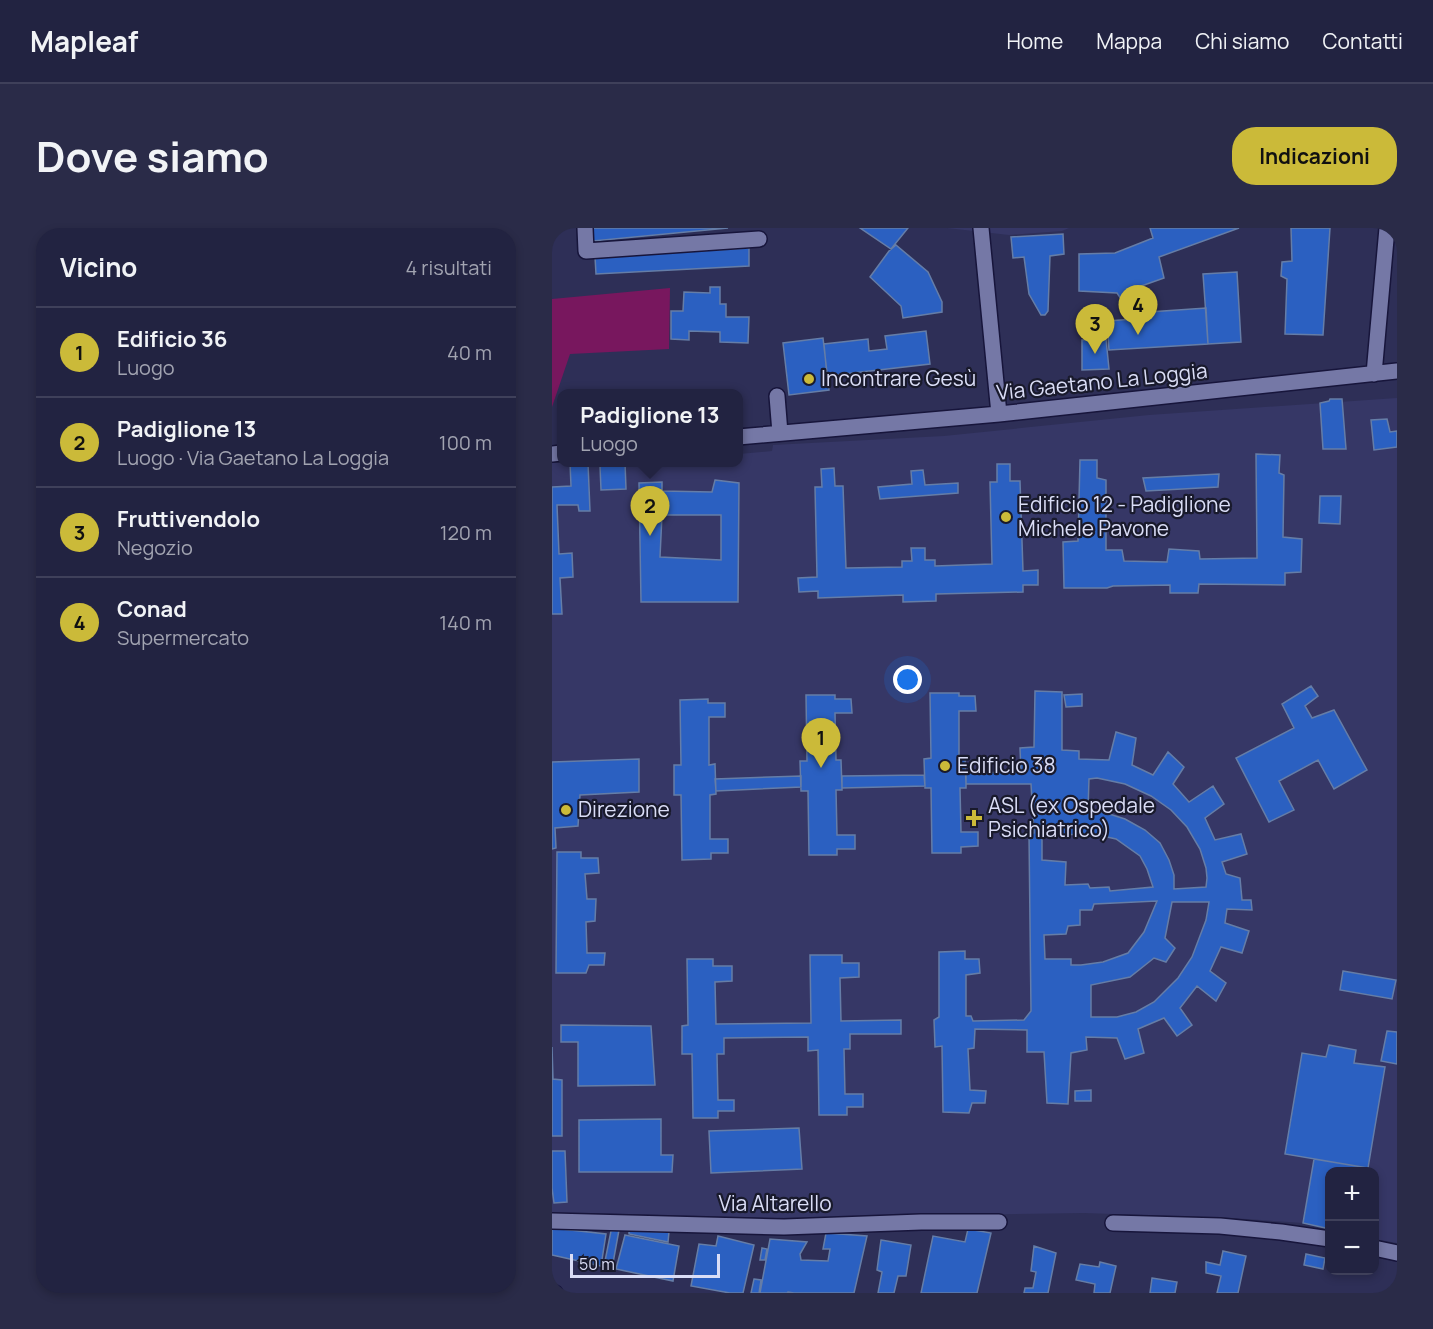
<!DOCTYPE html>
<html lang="it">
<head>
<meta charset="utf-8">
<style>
  body { margin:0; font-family:Manrope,sans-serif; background:#2a2b48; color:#f1f3f6 }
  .controls { position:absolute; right:18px; bottom:18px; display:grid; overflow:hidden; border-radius:12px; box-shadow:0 3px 9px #0003 }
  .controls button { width:54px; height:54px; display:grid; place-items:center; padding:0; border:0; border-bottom:2px solid #3f405a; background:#222341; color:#f1f3f6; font:30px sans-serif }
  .scale { position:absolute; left:18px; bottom:15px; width:150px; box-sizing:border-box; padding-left:6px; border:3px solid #daddf6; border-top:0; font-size:16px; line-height:21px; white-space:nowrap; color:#daddf6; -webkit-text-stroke:4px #191a2c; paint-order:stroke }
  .you { position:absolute; left:356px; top:452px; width:21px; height:21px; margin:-15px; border:4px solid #fff; border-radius:50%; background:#1a73e8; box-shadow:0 0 0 9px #1a73e833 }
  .badge { display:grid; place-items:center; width:39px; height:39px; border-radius:50%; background:#cbba39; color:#111; font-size:20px; font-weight:700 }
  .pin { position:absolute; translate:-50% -50px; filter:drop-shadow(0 2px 3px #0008) }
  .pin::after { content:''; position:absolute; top:32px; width:21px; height:18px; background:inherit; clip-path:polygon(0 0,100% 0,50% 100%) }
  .popup { position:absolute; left:5px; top:161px; width:186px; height:78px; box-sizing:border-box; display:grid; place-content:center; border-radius:12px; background:#222341; filter:drop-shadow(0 2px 4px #0005); font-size:20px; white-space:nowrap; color:#a2a4b1 }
  .popup b { font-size:22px; color:#f1f3f6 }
  .popup::after { content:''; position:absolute; left:50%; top:100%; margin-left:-12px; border:12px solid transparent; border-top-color:#222341 }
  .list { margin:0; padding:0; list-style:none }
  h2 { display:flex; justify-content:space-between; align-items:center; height:78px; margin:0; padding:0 24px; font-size:26px }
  h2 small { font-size:20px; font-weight:400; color:#a2a4b1 }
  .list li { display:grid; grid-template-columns:39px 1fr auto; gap:18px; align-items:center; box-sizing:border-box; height:90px; padding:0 24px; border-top:2px solid #3f405a }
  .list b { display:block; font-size:22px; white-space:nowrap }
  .list p { margin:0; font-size:20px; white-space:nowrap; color:#a2a4b1 }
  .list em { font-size:20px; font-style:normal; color:#a2a4b1 }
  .map { position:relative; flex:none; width:845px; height:1065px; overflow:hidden; border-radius:24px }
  header { display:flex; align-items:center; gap:36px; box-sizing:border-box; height:84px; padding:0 30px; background:#222341; border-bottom:2px solid #3f405a }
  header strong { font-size:28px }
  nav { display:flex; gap:33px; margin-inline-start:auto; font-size:21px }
  .intro { display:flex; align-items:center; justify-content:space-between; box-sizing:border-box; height:144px; padding:0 36px }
  h1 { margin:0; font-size:42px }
  .button { padding:15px 27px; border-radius:24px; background:#cbba39; color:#111; font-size:21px; font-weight:700 }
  main { display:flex; gap:36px; padding:0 36px }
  aside { flex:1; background:#222341; border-radius:24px; box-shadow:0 3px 9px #0003 }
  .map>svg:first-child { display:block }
  .built { fill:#363766 }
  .green { fill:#78175e }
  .building { fill:#2b60c1; stroke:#657da7; stroke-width:1.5; fill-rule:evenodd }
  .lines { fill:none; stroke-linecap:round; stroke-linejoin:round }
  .minor-casing { stroke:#17153b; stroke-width:18 }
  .minor { stroke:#7578a6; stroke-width:15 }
  .poi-dot { fill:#cbba39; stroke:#191a2c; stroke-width:2 }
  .labels { text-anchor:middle; stroke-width:4.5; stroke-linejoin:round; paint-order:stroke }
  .poi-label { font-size:21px; fill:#daddf6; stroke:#191a2c; text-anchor:start }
  .street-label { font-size:21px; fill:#daddf6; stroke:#191a2c }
</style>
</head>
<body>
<header>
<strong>Mapleaf</strong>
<nav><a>Home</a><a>Mappa</a><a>Chi siamo</a><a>Contatti</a></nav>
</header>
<div class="intro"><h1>Dove siamo</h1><a class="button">Indicazioni</a></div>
<main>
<aside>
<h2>Vicino<small>4 risultati</small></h2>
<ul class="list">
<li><span class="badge">1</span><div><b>Edificio 36</b><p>Luogo</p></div><em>40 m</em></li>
<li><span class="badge">2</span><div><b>Padiglione 13</b><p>Luogo · Via Gaetano La Loggia</p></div><em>100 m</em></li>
<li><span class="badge">3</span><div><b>Fruttivendolo</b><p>Negozio</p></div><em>120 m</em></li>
<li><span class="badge">4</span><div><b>Conad</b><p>Supermercato</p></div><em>140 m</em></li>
</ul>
</aside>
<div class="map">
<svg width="845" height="1065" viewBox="0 0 845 1065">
  <rect width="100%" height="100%" fill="#2e2f57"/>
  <path class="built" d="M395 0H517L510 3 457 7Z
    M845 170V1015L823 1011 822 944H778L777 1001 751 995 680 990 532 985 224 990 33 985 0 987V235L85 234 86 237 112 234H186L187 226 220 223 221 217 392 208 597 187Z"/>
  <path class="green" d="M118 60 117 121 18 126 0 179V71Z"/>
  <path class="building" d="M39 0H176L41 13Z
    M308 0H356L339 21Z
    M598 0H687L607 29 612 50 578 62 580 68 569 71 565 65 527 63V26L563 25 601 10Z
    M739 0H778L771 107 733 106 735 51 729 48 730 34 740 33Z
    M511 6 512 26 498 28 496 83 493 87H489L477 66 472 29 461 30 459 9Z
    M344 17 376 44 390 74V84L351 90 349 78 318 49 337 23Z
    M197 20V38L44 46 43 29Z
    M685 44 689 114 656 116 651 46Z
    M158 59H168V76H174V89H197L196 115 168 114V104L137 103V112L119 111V83H131L132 64 158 65Z
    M654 80 656 116 557 122 555 93 597 90V84Z
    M374 103 378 136 275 148 272 116 316 111 317 123 335 121 333 108Z
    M271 110 277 162 237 167 231 115Z
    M554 111 557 141 530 142V112Z
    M778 171H790L794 221H771L768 175 777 173Z
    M835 191 838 204 845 203V219L822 222 819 192Z
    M704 226 728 227 727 245 732 247 731 309 750 311 749 344 733 345V357L647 356 646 365H618V357L561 358 555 360H512L511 314 526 313 528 232H545V250L554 252V322H570L572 333 615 334 617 321 647 323 648 331 705 330Z
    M60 234H73L74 261 49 262 48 238 60 237Z
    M18 235H36L38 283H27L26 277H5L7 326 20 325 21 349 8 350 10 386H0V259L19 258Z
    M445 236H458V253H468L471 343 486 342V357H471V364L384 366V373L351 374V367L266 370V363L247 364 246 350 265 349 263 259H270L269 241 282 240 283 258H291L294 340 350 339V333H360L359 320H373V332H383V338L440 336 438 254H445Z
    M371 242 373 257 406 255V265L328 271 326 259 360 256 359 243Z
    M667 246 666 259 594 263 591 250Z
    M163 252 187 255 186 374H89L87 255 110 254V263L160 264ZM110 287H169V332L108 329Z
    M768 268H789L788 296 767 295Z
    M759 458 766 468 753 478 760 490 782 482 815 542 782 561 766 532 727 553 742 582 717 594 684 530 742 500 730 476Z
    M483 463 510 464V522L527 523V531L557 532 564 504 584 510 580 537 601 547 616 524 632 539 621 556 637 574 661 558 672 576 653 590 663 612 689 606 695 626 670 634 674 646 688 650 690 672H699L700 682 675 681 673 695 697 703 690 725 669 719 658 743 674 755 664 773 645 758 628 780 640 797 625 808 612 790 586 801 592 825 573 831 565 810 534 809 535 822 519 825 516 876 495 875 492 824H475V802L423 801 422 820 416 821 418 862 434 863 433 875H420L417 885 391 884 390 818 383 819 382 792 387 789V724L413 723V731H427L428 745 414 747V788H419L421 793 472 792 479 783 477 606 482 605 479 556H414V545L469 544 468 520 482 519ZM545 550 573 556 599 568 619 582 635 599 648 621 654 640 655 650 654 659 622 661V647L617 632 608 615 593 602 573 591 551 584 536 583 537 551ZM490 606 546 607 564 611 588 628 595 641 601 659 558 663 557 659 538 660 536 656 513 657 514 634 490 632ZM605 673 592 704 576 725 551 734 529 737H519V731H493L492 707 514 706 516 698 528 697V682H540L542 676ZM620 674H657L654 692 640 729 626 750 602 774 584 784 565 789H539V757L578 749 602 730 614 734 623 720 613 710Z
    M378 465H407V468H423L424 483H407V530H413L414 556V560H408L409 604H426V618L409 619V625H380L379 560H373L372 531 379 530Z
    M530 466V478L514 479 512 467Z
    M254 467H283V471H299L300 485H283L284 532H289L290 560V562H284L285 607H303V621H285V627H257L256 563H249L248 533H255Z
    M156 471V475H173V489H157V537L163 536 164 566 158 567V611H176V625H159V631L130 632 129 567H122V537H129L128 472Z
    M87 531V564L28 567 26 598 3 600 4 620 0 621V534Z
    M372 547 373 558 290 560V548Z
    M249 548V559L164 563 163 551Z
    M5 624H29V630H46L47 645 33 646 35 671H44L43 693 34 694 35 725H53L52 737H37L34 745H4Z
    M258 727H290V735H307V749L288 750 289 793 349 792V806H298V821H292L293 866H311V879H295V887H267L266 822 256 823V809L172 810V826H165L166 872H182V883H166V890H141L140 826H130V798L136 797 135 731H161V738H180V753L163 754 164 796 259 795Z
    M791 743 844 752 840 771 788 762Z
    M9 797 99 798 103 857 26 858V814H9Z
    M835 803 845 804V836L829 833Z
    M777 817 804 822 802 835 833 839 816 940 733 926 750 825 774 829Z
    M0 819 1 851 10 852V908H0Z
    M539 862V873H523V863Z
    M109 891V927H121L120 944H27V892Z
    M247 900 250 941 159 945 157 903Z
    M0 923H13L15 974 2 975 0 960Z
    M762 931 816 940 815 944H778V1001L751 995Z
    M0 1000 54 1006 49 1038 0 1027Z
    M416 1001 439 1005 425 1065H369L381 1008 413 1014Z
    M67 1002 61 1035 53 1033 59 1003Z
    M77 1003 117 1004 116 1014 77 1006Z
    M274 1005 315 1008 302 1065H242L236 1064 235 1065H208L218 1011 255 1014 248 1026 249 1032 276 1033 278 1021H271Z
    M73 1007 127 1018 121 1053 64 1041Z
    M166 1008 202 1017 191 1065H178L139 1058 147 1016 164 1018Z
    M329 1012 359 1017 354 1048H346L342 1065H326L330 1044 325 1042Z
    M482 1018 504 1025 496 1065H472L473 1060H481L484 1044 479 1043Z
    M210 1020 215 1021 213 1032H208Z
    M671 1023 694 1028 686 1065H665L669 1048 654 1045V1034L668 1037Z
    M754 1026 773 1030 771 1041 752 1037Z
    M548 1034 564 1038 558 1065H542L543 1056 524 1052 528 1036 547 1039Z
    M600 1050 625 1054 623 1065H598Z
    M202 1051 209 1052 207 1065H199Z"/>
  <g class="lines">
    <g class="minor-casing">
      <path id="minor" d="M33 0 34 23 207 11
        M429 0 447 186
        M822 146 835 0
        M225 168 228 205
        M186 209 447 186 845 143
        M0 226 9 225
        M0 993 232 999 369 994H447
        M561 995 668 998 729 1004 778 1011
        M822 1020 845 1025
        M0 1064 3 1065"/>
    </g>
    <use href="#minor" class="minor"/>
  </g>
  <g class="poi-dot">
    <circle cx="257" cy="151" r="6"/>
    <circle cx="454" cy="289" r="6"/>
    <circle cx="393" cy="538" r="6"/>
    <circle cx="14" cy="582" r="6"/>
    <path d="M419 581h6v6h6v6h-6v6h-6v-6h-6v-6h6z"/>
  </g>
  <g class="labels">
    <g class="poi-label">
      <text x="269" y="158">Incontrare Gesù</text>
      <text x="466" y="284">Edificio 12 - Padiglione<tspan x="466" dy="24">Michele Pavone</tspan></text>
      <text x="405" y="545">Edificio 38</text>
      <text x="436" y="585">ASL (ex Ospedale<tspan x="436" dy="24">Psichiatrico)</tspan></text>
      <text x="26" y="589">Direzione</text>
    </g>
    <g class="street-label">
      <text transform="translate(550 154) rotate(-6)" y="7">Via Gaetano La Loggia</text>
      <text x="223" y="983">Via Altarello</text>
    </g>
  </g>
</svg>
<div class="controls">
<button>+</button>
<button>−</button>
</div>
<div class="scale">50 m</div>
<div class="you"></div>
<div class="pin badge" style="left:269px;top:540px">1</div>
<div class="pin badge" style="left:98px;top:308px">2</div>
<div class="popup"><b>Padiglione 13</b>Luogo</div>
<div class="pin badge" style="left:543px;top:126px">3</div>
<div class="pin badge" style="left:586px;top:107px">4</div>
</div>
</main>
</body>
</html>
